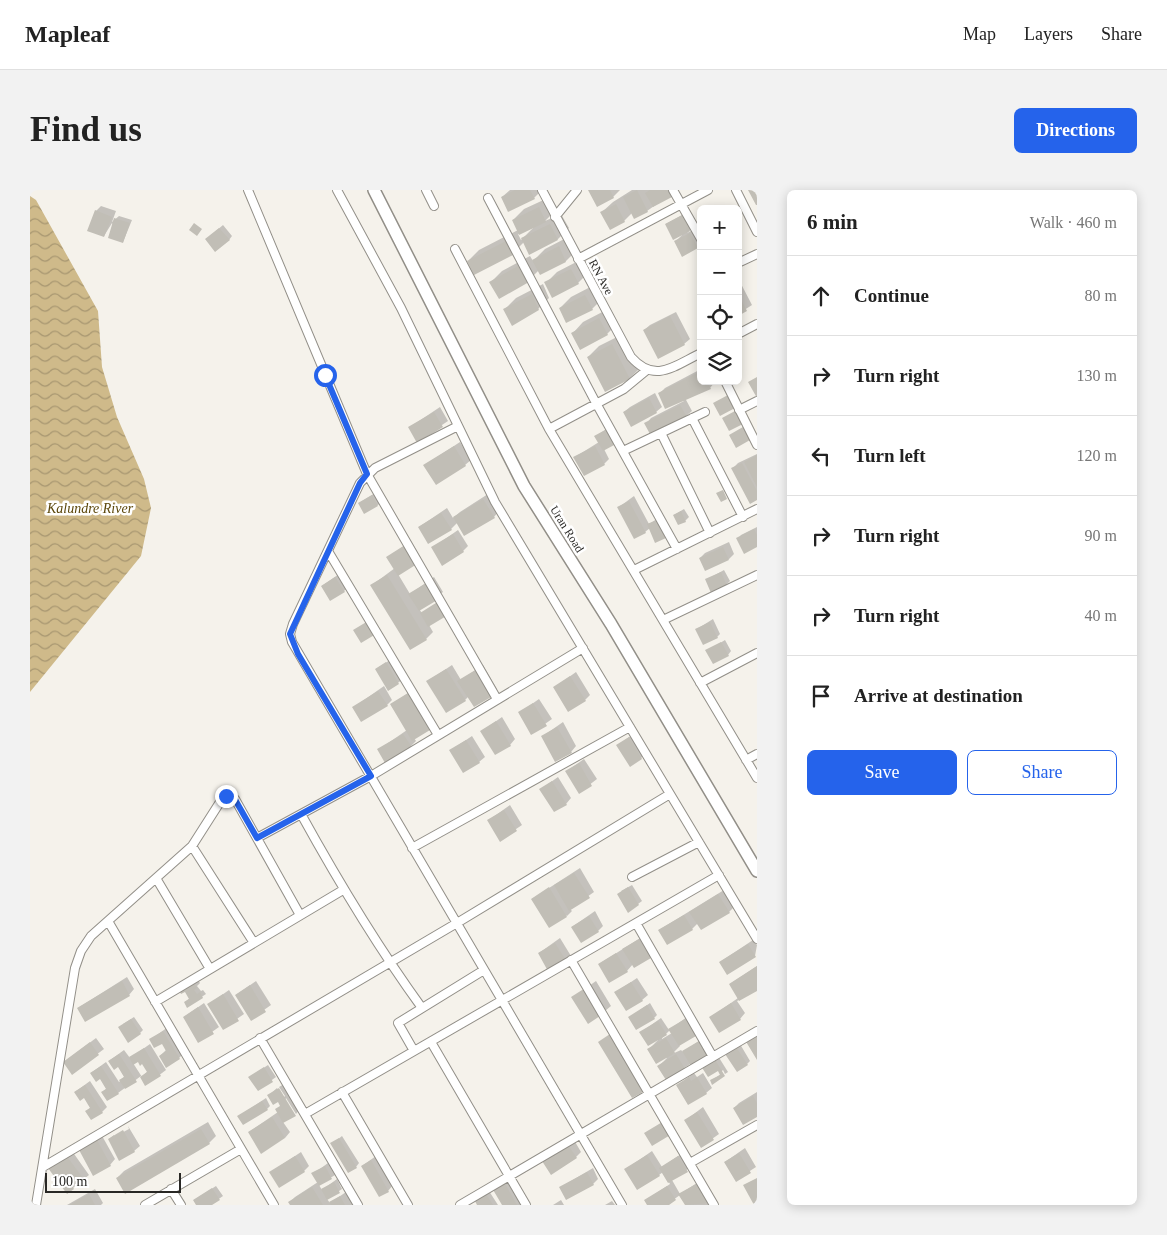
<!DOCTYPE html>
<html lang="en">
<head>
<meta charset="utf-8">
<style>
  body { margin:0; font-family:"Times New Roman",serif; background:#f2f2f2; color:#222 }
  .controls { position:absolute; right:15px; top:15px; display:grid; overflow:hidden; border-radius:8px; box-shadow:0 2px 12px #0003 }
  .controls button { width:45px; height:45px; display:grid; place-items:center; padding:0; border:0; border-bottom:1px solid #e0e0e0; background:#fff; color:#222; font:25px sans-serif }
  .scale { position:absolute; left:15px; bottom:12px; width:136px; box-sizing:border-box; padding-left:5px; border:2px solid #292825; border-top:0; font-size:14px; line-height:18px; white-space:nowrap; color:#292825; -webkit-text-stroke:4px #fff; paint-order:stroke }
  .stop { position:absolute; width:15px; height:15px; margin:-11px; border:4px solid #2563eb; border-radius:50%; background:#fff }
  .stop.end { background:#2563eb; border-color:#fff; box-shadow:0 1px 5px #0008 }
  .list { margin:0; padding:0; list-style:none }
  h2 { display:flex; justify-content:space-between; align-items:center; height:65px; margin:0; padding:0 20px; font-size:21px }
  h2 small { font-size:16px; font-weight:400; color:#767676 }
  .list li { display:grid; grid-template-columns:32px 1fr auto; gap:15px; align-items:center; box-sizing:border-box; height:80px; padding:0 20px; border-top:1px solid #e0e0e0 }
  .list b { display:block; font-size:19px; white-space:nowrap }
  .list em { font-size:16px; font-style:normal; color:#767676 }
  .actions { display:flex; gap:10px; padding:15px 20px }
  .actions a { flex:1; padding:11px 0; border:1px solid #2563eb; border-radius:8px; text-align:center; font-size:18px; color:#2563eb }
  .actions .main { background:#2563eb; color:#fff }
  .icon { flex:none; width:28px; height:28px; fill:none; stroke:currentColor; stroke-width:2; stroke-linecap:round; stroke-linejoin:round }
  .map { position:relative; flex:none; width:727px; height:1015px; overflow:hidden; border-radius:8px }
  header { display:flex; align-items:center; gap:30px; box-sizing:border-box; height:70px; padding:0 25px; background:#fff; border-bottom:1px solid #e0e0e0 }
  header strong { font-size:24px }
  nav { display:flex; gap:28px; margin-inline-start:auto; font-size:18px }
  .intro { display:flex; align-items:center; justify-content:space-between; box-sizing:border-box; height:120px; padding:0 30px }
  h1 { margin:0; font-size:35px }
  .button { padding:12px 22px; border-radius:8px; background:#2563eb; color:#fff; font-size:18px; font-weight:700 }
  main { display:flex; gap:30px; padding:0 30px }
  aside { flex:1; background:#fff; border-radius:8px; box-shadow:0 2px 12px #0003 }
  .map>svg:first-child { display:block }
  .water { fill:url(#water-waves) }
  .shadow { fill:#0003; fill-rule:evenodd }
  .building { fill:#c1beb6 }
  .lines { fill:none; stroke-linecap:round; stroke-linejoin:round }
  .minor-casing { stroke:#928f88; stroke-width:10 }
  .primary-casing { stroke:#928f88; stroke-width:14 }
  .minor { stroke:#fff; stroke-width:8 }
  .primary { stroke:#fff; stroke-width:11 }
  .route { stroke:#2563eb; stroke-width:6 }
  .labels { text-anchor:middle; stroke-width:5; stroke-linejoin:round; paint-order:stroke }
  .street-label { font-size:12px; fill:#292825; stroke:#fff }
  .water-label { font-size:14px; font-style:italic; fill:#5b4609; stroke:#fff }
</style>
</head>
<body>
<header>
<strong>Mapleaf</strong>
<nav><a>Map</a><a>Layers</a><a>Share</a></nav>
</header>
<div class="intro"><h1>Find us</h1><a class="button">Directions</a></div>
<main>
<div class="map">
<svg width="727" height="1015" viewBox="0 0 727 1015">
  <defs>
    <pattern id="water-waves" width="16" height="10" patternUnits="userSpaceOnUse" patternTransform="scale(1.25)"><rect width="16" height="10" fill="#cfba8a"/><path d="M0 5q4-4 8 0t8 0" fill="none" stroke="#a89771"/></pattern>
  </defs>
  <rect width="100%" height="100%" fill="#f5f2eb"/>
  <path class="water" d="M0 6 6 10 68 121 72 177 87 227 114 289 121 318 111 366 0 502Z"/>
  <path class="shadow" d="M480 0H512L504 8 472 7Z
    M559 0H590L583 7Z
    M602 0H647L617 21 602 23 594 31 572 22 583 12Z
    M520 7 526 20 515 31 531 24 539 38 528 49 500 63 494 52 482 64 438 71 449 60 488 40 483 30 494 19ZM504 37 491 50 488 44Z
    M71 16 86 21 82 32 89 26 102 30 93 52 82 33 74 46 66 21Z
    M656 23 663 37 657 43 663 40 670 54 667 57 645 52 652 45 636 34Z
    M193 35 202 46 199 50 180 46Z
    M540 46 547 60 536 71 510 83 509 80 498 91 461 92 472 81 500 66 503 71 515 59Z
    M552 69 559 82 548 93H516L527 82Z
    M708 88 722 115 708 124Z
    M513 94 519 108 508 119H475L486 108Z
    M566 94 573 108 562 119 530 118 541 107Z
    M580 118 588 133 577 144 543 143 553 132Z
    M646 122 660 149 654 154 614 140 620 135Z
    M593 144 611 177 600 188 575 200 558 167 569 156Z
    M671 179V191L685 192 680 198 655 208 662 221 656 226 616 234 621 228 654 211 630 203 635 198Z
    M625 203 632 217 626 222H594L600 217Z
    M410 217 418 231 388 251 380 237Z
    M581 236 574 259 579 269 574 274 545 267 569 252 566 246Z
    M430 252 441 270 435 275H395Z
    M727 264V309L702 279 708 273Z
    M345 303 351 312 348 315 329 313Z
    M458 304 469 321 464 327 428 332 421 339 389 337 417 318 423 328 430 322Z
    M604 306 619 334 630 327 638 343 635 347 620 338 615 342 589 317Z
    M654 319 659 327 655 331 644 325Z
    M727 337V356L708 349 711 345Z
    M428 340 438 356 433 361 402 358Z
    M381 351 391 368 368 384 380 404 404 387 413 402 389 419 392 423 413 409 420 421 399 435 403 442 396 449 342 395 365 378 358 367Z
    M699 352 704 364 699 369 670 368 675 363Z
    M694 380 700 391 696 395 676 390Z
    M309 384 317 398 314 401 292 396Z
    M683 429 690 444 687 447 667 439Z
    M695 450 701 461 698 465 677 461Z
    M360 470 372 490 359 499 346 479Z
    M422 475 431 490 453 475 467 499 462 505 438 507 435 510 398 491Z
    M546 482 560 505 555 510 525 497Z
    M354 496 362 510 357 515 324 517Z
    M384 499 404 533 384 548 386 551 381 556 348 560 377 540 361 515Z
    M509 509 522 529 502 543 489 523Z
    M472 527 485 549 480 555 452 541Z
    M533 532 546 556 541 562 513 546Z
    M602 545 614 565 611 568 588 555Z
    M442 546 455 567 449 572 421 560Z
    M554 569 567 589 550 602 537 581Z
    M528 587 541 608 536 614 511 599Z
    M480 615 492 635 470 650 459 630Z
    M550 678 564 702 540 719 542 721 537 726 502 709Z
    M602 695 612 711 608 714 591 701Z
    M694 700 704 717 699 722 668 733 662 739 629 740Z
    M565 721 573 736 568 741 542 737Z
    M615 745 625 762 620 767 603 774 597 781 569 774Z
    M530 748 541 766 520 781 509 763Z
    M723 750 727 755 725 766 690 772Z
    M727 776V800L707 811 715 823 710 829 681 827 708 808 700 794Z
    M97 787 104 799 99 805 48 818Z
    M607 788 618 805 612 810 586 802Z
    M168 790 170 793 167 796 171 801 173 800 176 804 158 816 155 812 160 808 155 800 151 802Z
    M226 791 241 815 221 829 206 805Z
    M566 791 581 816 575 821 543 807Z
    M199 800 214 824 194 838 179 814Z
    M174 813 189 837 169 851 154 827Z
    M620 813 627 825 624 828 600 827Z
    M661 824 670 840 649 855 650 856 642 864 651 860 653 862 672 849 680 861 654 878 629 876 637 868 619 859 628 850 611 842 631 828 639 840ZM640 840 642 843 632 849V848Z
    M104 827 113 840 110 843 93 834Z
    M138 837 154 863 149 868 130 866 137 859 133 852 120 850Z
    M586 840 618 896 612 901 570 852Z
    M66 848 74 859 42 883 34 872Z
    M120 854 136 880 116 895 111 886 88 903 73 902 77 898 71 887 61 883 76 872 89 892 95 886 89 876 79 871 94 860 100 868ZM108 870 113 872 118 881 112 887 103 873Z
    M710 854 720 871 717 874 700 861Z
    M688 866 698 882 695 884 693 880 691 882 694 886 681 891 691 884 688 880 673 876Z
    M238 875 246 887 228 900 220 887Z
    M664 883 667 887 673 883 682 898 676 903 648 895Z
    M60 891 77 917 72 922 57 921 61 917 55 907 45 902Z
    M254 894 270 919 266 924 256 908 255 910 253 932 260 942 255 948 219 942 248 922 251 915 248 910 239 905 247 898 253 908 255 906 249 897Z
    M727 902V925L704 918 709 913Z
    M236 908 240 916 237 919 209 926Z
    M673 917 689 944 672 956 656 930Z
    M178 932 186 946 179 953 87 988 94 981Z
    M98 936 110 956 104 961 79 949 84 945V947L99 939Z
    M71 944 85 969 80 975 49 959Z
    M312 946 329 973 326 977 302 954Z
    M544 950 551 962 546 967 514 971Z
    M715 958 726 977 706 990 695 972Z
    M42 961 59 985 43 998 20 978Z
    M622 961 632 977 654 962 662 976 642 990 650 1004 673 989 684 1007 679 1012 681 1015H656L650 1005 636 1015H619L616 1010 640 994 633 982 629 985 596 979Z
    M271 962 279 976 274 981 241 982Z
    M346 966 363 995 358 1001 332 976Z
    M298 973 305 985 289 995 292 1000 307 989 312 999 297 1009 300 1013 316 1002 323 1015H261L260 1012 265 1007 288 992 283 984Z
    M563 978 568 989 563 994 531 997Z
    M481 986 498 1015H473L464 999Z
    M186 996 193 1006 180 1015H167L164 1010Z
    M65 999 73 1013 71 1015H37Z
    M459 1001 468 1015H449L446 1011Z
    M531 1010 534 1015H523Z
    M582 1011 585 1015H575Z"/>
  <path class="building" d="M485 0H500L505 9 478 22 471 7Z
    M558 0H580L584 8 567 17Z
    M607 0 618 22 604 29 593 7Z
    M620 0H638L642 7 623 17 615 3Z
    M718 0H727V15H726Z
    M586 14 595 32 580 40 570 22Z
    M509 17 516 32 489 45 482 30Z
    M65 20 82 27 74 47 57 41Z
    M652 25 660 41 643 50 635 34Z
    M84 28 100 33 93 53 78 48Z
    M164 33 172 39 167 46 159 40Z
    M520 34 528 50 499 65 491 48Z
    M189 38 200 50 185 62 175 49Z
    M660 43 668 58 652 67 644 51Z
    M476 51 483 65 444 85 437 71Z
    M529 56 536 72 510 85 502 70Z
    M488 76 499 92 469 109 459 92Z
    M541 79 549 94 522 108 514 92Z
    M708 103 717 121 708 126Z
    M502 104 509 120 482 136 473 119Z
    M555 105 563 120 536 133 529 118Z
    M640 126 655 155 628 169 613 140Z
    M569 128 578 145 550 160 541 143Z
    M582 154 600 189 575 202 557 167Z
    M671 181V191H677L681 199 635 219 628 203Z
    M727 187V208L718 192Z
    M698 205 705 218 690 226 683 213Z
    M619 208 627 223 601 237 593 222Z
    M650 215 657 227 620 244 614 233Z
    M705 221 713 234 699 241 692 228Z
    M404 222 413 237 387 253 378 237Z
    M713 237 720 250 706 258 699 245Z
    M577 239 586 254 573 261 564 246Z
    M424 256 436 276 406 295 393 275Z
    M565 256 575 275 554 286 543 267Z
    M727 265V297L714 272Z
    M712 273 727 301V310L720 314 701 278Z
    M693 300 697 309 691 312 686 303Z
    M342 305 348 316 334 324 328 313Z
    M453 309 465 328 434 346 423 327Z
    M599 311 616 343 604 349 587 317Z
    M651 321 656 332 648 335 643 325Z
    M411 323 422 340 398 354 388 337Z
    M627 330 636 348 625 353 617 334Z
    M724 339 727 345V357L714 364 706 348Z
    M423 344 434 362 412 376 401 357Z
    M375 355 387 374 368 386 356 367Z
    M693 357 699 370 675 381 669 368Z
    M691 382 697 396 681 403 675 389Z
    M357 385 397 450 380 460 340 395Z
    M305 387 315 402 300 411 291 396Z
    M398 392 409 409 389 421 378 404Z
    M409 411 418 425 398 437 390 423Z
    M338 431 346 444 331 453 323 440Z
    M680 432 688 448 673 455 665 439Z
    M691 452 699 466 683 474 675 460Z
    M356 472 369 494 358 501 345 479Z
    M416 479 436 511 416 523 396 491Z
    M447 479 463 506 444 517 427 491Z
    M540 486 556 511 538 522 523 497Z
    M348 501 358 516 331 532 322 517Z
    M378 503 400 540 382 551 360 514Z
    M503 513 517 536 501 545 488 522Z
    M466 531 481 556 465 565 450 541Z
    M527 537 542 563 525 572 511 546Z
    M373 544 382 557 355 573 347 559Z
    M599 547 612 569 600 577 586 555Z
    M436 550 450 573 433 583 419 560Z
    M549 573 562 596 549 604 535 581Z
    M522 591 537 615 524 622 509 599Z
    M474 620 487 641 470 652 457 630Z
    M544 683 560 708 539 721 524 695Z
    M519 697 537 727 519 738 501 709Z
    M598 697 609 715 598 723 587 704Z
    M688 704 700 723 671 740 659 722Z
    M654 725 663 740 637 755 628 740Z
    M559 726 569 742 551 753 541 737Z
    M609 749 621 768 604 778 592 759Z
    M525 753 537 772 519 783 508 763Z
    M718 754 726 767 697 785 689 772Z
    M586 763 598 782 579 793 568 774Z
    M727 776V801L709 811 699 794Z
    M92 791 100 806 55 832 47 818Z
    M601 792 613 811 596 821 584 802Z
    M164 793 167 798 164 800 167 804 170 802 173 808 157 818 154 812 159 809 155 802 151 804 150 802Z
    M220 795 236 822 221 831 205 805Z
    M560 795 576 822 558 834 541 807Z
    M193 804 209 831 193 840 177 814Z
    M701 813 711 830 689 843 679 827Z
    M617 815 625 829 606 840 598 827Z
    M168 817 184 844 168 853 153 827Z
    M101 829 111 844 98 853 88 837Z
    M655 829 666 846 649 856 638 839Z
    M628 831 637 845 618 856 609 842Z
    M133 841 150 869 136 878 129 866 136 861 132 854 124 858 119 849Z
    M727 843V870L715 850Z
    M580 844 613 902 602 908 568 852Z
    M636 848 645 863 626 874 617 859Z
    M669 851 678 866 661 876 652 861Z
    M60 852 69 865 42 885 33 872Z
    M706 857 718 875 707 882 695 864Z
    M114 858 131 886 115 896 110 887 117 882 112 874 110 876 108 872 103 875 99 867Z
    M89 864 107 892 95 899 89 890 94 887 88 877 84 880 78 871Z
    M646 864 655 879 636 890 627 876Z
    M684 868 695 886 682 895 680 890 690 885 688 881 678 887 671 876Z
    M71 876 89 904 77 911 71 902 76 899 70 889 66 892 60 883Z
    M234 877 243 892 228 901 218 887Z
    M659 887 661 891 667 887 677 904 658 915 646 895Z
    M55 895 73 923 61 930 55 921 60 918 54 908 50 911 44 902Z
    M249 898 266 926 253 933 245 919 250 916 248 912 243 915 237 905Z
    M723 906 727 913V927L713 935 703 918Z
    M232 911 238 920 213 935 207 926Z
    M667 922 684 950 671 958 654 930Z
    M242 927 255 948 231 964 218 942Z
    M634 931 642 944 622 956 614 943Z
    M171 939 180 954 95 1004 86 988Z
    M93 940 105 962 89 971 78 949Z
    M66 948 81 976 63 986 48 958Z
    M309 948 327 978 318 983 300 953Z
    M538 955 547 968 521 985 512 971Z
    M709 963 721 983 706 992 694 972Z
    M36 965 55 991 50 995 48 992 42 996 44 999 37 1004 18 978Z
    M617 965 630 986 607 1000 594 979Z
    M265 966 275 982 249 998 239 982Z
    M648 966 658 982 638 993 629 978Z
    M341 970 359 1002 349 1007 331 976Z
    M295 976 302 989 289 996 281 983Z
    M557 982 564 995 536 1010 529 997Z
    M727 988V1015H724L713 995Z
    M304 992 310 1003 297 1010 291 999Z
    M474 992 487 1015H472L462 998Z
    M668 993 680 1013 655 1015 648 1004Z
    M637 996 646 1010 639 1015H617L614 1010Z
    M282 997 293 1015H260L258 1012Z
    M182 998 190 1010 182 1015H166L163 1010Z
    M59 1004 65 1015H39Z
    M456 1004 463 1015H447L445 1011Z
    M310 1006 315 1015H301L299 1012Z"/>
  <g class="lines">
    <g class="minor-casing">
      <path id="minor" d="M218 0 337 284 467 509
        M307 0 371 118 465 312 727 749
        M396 0 404 16
        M512 0 601 167C625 194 644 176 671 163
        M643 0 671 49
        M706 0 727 42
        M458 8 566 213 647 359
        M525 27 547 0
        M425 59 519 239 727 588
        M548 69 678 0
        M708 73 727 64
        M708 144 727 134
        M695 191 727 255
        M709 220 727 211
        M662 228 713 327
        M428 236 345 278 330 293 263 434 260 444 262 452 592 1015
        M519 239 594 199 617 180
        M631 243 680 343
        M593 261 675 222
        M298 361 408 545
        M604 380 727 319
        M633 430 727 385
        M670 493 727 463
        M716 570 727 564
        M271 624C308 691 347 756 392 818
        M227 648 341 586 553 458
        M162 656 224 753
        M382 658 600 537
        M602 687 669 652
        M126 688 180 779
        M78 731 244 1015
        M606 733 683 867
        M541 770 684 1015
        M125 812 313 700
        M230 848 328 1015
        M401 852 496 1015
        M384 861 368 833 454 780
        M312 902 378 1015
        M275 924 689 685
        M660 973 727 935
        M13 977 427 733 640 604
        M141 999 151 1015
        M6 1015 45 778 51 761 61 746 162 656 192 609 198 605 205 609 270 725
        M115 1015 211 959
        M430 1015 727 841"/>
    </g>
    <g class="primary-casing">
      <path id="primary" d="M344 0 494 296 581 434 727 681"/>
    </g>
    <use href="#minor" class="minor"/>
    <use href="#primary" class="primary"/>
  </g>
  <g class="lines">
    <path class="route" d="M196 606H203L227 648 341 586 268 464 260 444 330 293 337 284 295 185"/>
  </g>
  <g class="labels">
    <g class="street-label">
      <text transform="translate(571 87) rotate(62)" y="4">RN Ave</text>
      <text transform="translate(537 339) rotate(58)" y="4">Uran Road</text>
    </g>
    <g class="water-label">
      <text x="60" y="323">Kalundre River</text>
    </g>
  </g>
</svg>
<div class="controls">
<button>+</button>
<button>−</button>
<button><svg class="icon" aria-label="locate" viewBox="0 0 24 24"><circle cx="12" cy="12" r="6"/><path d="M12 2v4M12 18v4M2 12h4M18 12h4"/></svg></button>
<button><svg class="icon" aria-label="layers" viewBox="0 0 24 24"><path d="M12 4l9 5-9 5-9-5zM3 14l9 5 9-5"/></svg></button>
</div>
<div class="scale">100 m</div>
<div class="stop" style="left:295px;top:185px"></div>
<div class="stop end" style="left:196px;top:606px"></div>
</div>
<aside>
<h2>6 min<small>Walk · 460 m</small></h2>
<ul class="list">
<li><svg class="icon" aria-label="ahead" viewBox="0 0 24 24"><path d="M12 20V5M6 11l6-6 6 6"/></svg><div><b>Continue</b></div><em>80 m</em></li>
<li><svg class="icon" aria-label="right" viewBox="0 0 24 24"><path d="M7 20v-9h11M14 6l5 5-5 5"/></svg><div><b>Turn right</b></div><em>130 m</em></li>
<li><svg class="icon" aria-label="left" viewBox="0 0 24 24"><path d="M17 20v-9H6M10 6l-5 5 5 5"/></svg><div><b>Turn left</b></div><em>120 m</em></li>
<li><svg class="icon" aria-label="right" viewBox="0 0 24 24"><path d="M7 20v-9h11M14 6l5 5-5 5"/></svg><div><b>Turn right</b></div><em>90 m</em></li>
<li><svg class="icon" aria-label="right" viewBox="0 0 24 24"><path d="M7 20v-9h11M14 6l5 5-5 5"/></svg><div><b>Turn right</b></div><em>40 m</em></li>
<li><svg class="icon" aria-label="arrive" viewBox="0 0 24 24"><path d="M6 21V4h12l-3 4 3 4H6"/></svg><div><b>Arrive at destination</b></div></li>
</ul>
<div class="actions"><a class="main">Save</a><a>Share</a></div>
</aside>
</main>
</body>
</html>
